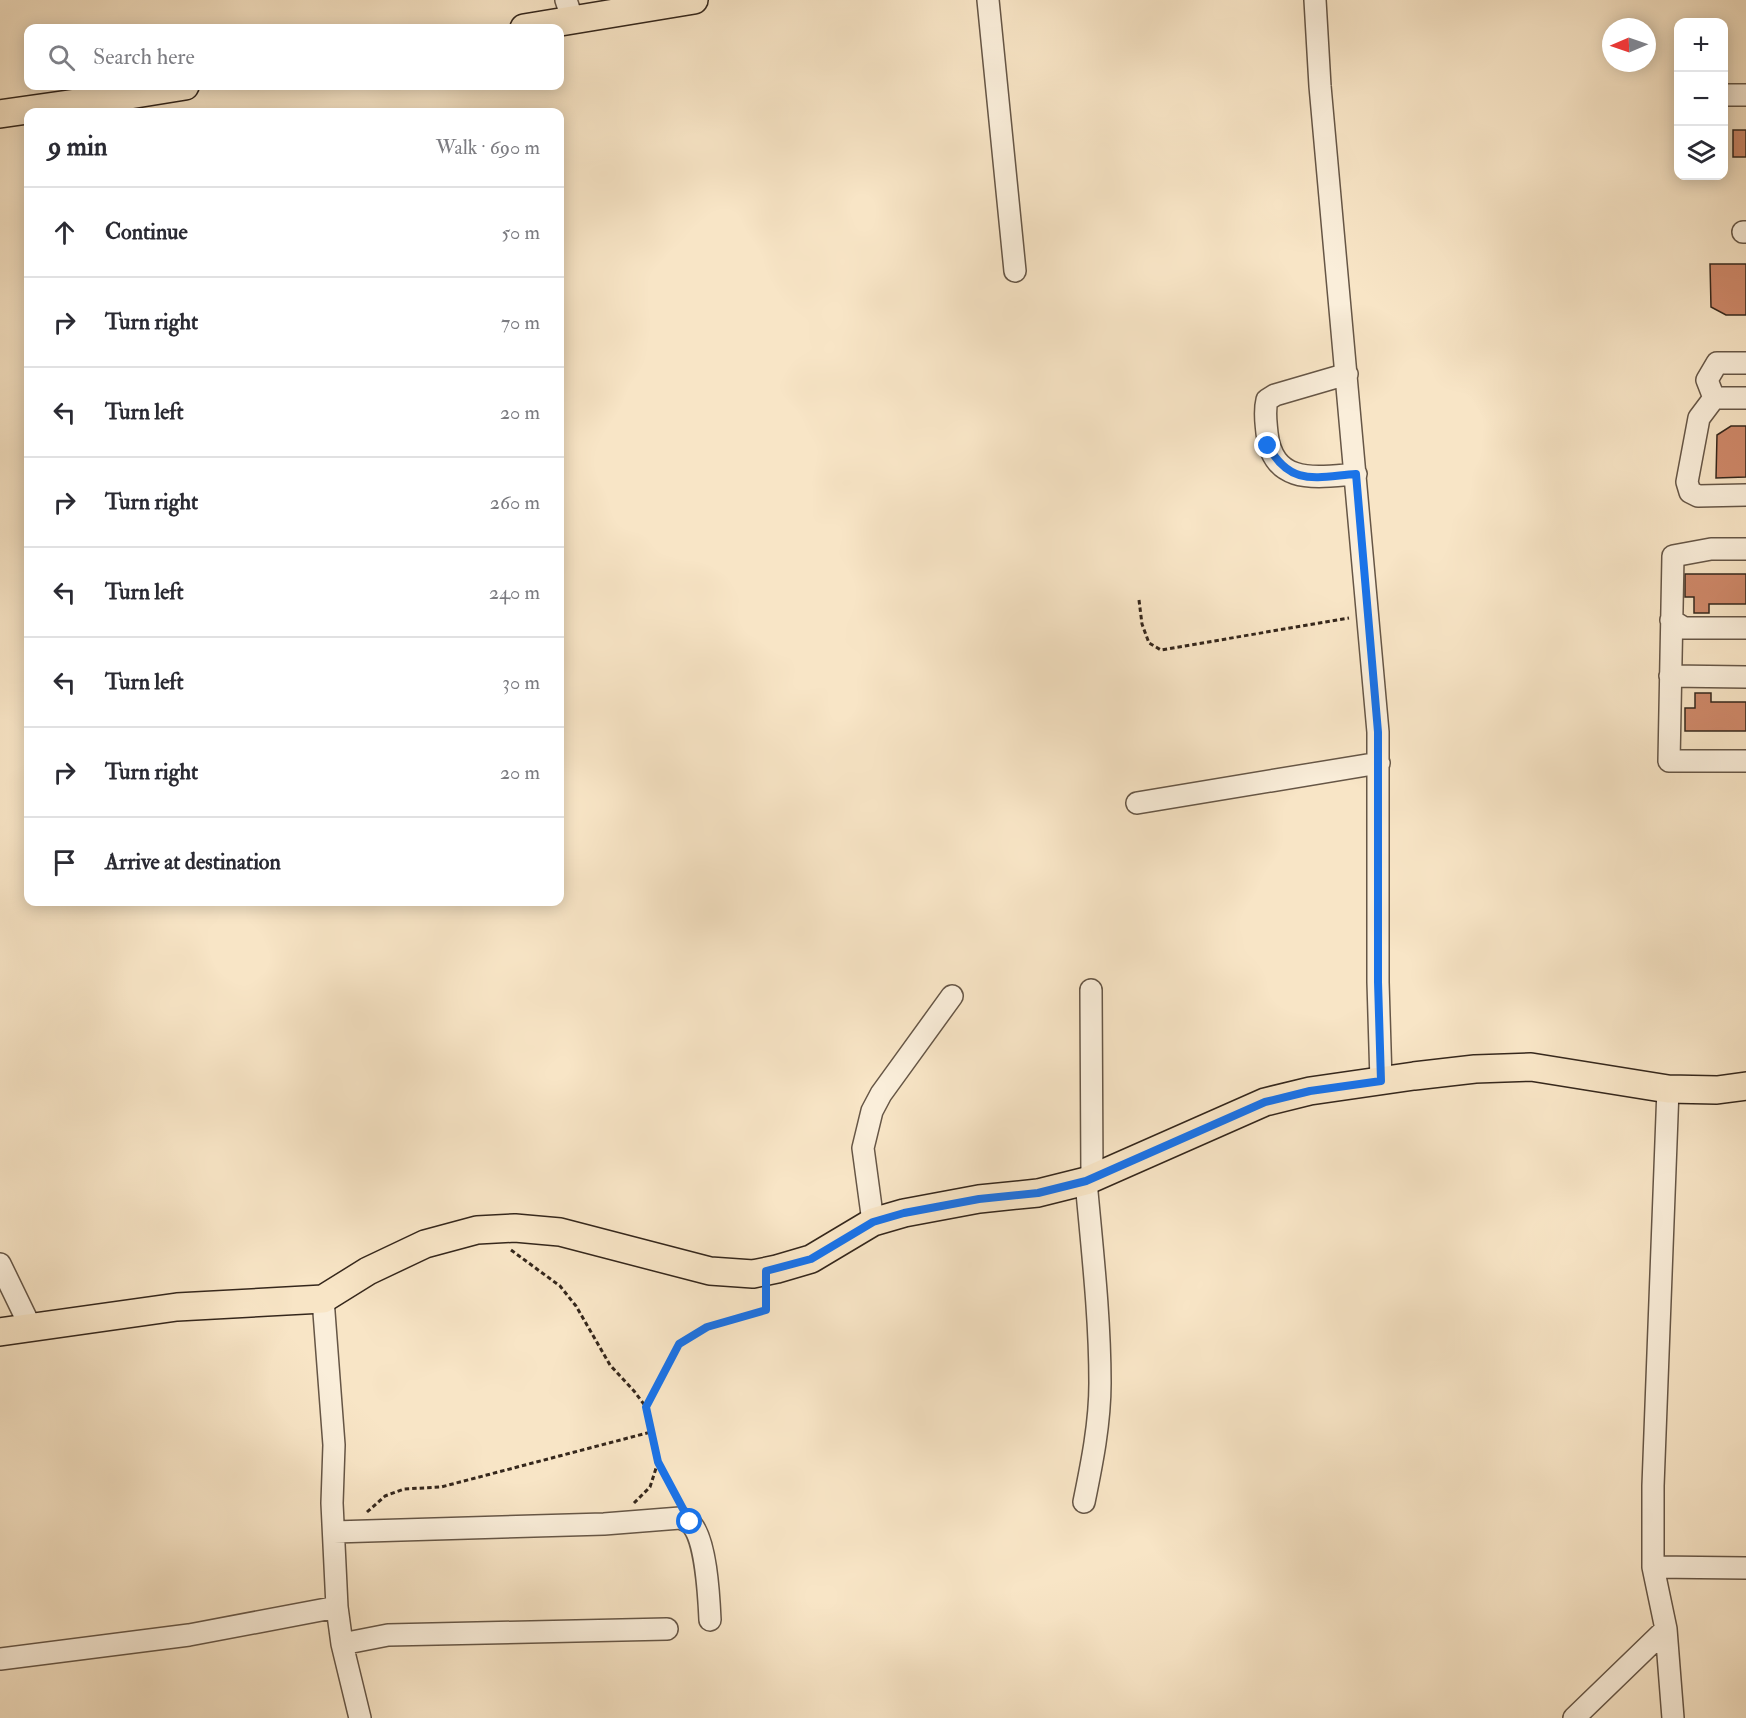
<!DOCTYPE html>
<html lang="en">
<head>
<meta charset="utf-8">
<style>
  body { margin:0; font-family:"IM FELL Double Pica",serif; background:#f2f2f3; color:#2b2b33 }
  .controls { position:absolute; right:18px; top:18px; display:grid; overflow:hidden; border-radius:12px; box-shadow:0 3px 15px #0003 }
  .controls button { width:54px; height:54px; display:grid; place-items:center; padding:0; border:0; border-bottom:2px solid #e1e1e2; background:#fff; color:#2b2b33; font:30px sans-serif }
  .compass { position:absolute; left:1602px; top:18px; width:54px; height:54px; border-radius:50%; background:#fff; box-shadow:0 3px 15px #0003; rotate:268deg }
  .stop { position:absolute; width:18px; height:18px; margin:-14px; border:4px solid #1a73e8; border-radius:50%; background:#fff }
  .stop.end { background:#1a73e8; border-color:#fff; box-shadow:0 2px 6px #0008 }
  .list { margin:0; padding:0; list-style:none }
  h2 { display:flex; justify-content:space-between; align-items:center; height:78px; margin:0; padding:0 24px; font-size:26px }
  h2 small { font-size:20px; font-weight:400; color:#7c7c81 }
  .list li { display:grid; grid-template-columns:39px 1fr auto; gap:18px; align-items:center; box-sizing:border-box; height:90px; padding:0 24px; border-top:2px solid #e1e1e2 }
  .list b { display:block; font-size:22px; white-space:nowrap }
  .list em { font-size:20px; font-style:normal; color:#7c7c81 }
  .icon { flex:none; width:33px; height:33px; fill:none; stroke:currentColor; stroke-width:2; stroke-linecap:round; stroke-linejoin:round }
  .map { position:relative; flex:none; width:1746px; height:1718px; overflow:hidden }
  .search { position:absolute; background:#fff; box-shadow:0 3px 15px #0003; left:24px; top:24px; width:540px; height:66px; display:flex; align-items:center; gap:15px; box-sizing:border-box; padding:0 21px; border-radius:12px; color:#7c7c81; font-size:22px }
  .panel { position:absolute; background:#fff; box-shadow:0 3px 15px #0003; left:24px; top:108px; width:540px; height:798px; border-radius:12px }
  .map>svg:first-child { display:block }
  .building { fill:#ce8869; stroke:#35271c; stroke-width:1.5 }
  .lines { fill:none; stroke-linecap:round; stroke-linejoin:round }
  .minor-casing { stroke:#665646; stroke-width:24 }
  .major-casing { stroke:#35271c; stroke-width:30 }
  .path { stroke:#35271c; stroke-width:3; stroke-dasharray:4.5 3; stroke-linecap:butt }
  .minor { stroke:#faeeda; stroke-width:21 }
  .major { stroke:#f8e5c6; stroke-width:27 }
  .route { stroke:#1a73e8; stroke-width:8 }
</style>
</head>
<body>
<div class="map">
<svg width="1746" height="1718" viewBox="0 0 1746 1718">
  <rect width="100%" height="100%" fill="#f8e5c6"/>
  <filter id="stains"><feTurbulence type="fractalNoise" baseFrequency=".00333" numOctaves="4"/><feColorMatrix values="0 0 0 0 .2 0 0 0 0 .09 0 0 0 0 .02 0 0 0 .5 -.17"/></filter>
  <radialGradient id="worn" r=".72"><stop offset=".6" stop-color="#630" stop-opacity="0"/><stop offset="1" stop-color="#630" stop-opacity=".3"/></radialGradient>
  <path class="building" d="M1733 130H1746V157H1733Z
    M1710 264H1746V315H1726L1711 307Z
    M1731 426H1746V477L1716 478 1717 435Z
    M1685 574H1746V604H1709V613H1694V597H1685Z
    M1695 693H1711V702H1746V731H1685V708H1695Z"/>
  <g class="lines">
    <g class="minor-casing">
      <path id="minor" d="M566 0 573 21
        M988 0 1015 271
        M1315 0 1320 86 1378 732V982L1381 1081
        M1725 95H1746
        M1743 232H1746
        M1746 363H1717L1707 380 1714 398H1746
        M1347 374 1275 395 1267 400C1264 412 1266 422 1267 433 1273 486 1317 477 1356 474
        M1714 398 1699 418 1687 482 1690 492 1698 496 1746 495
        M1746 549H1711L1673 556 1669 761H1746
        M1671 620 1684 628H1746
        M1670 676 1746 677
        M1137 803 1379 763
        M1091 990 1092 1178
        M1668 1089 1653 1486V1567L1666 1629 1673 1718
        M873 1222 863 1148 872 1111 881 1094 952 996
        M0 1264 31 1328
        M323 1299 334 1445 332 1503 337 1607 342 1644 360 1718
        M1084 1502C1092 1463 1100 1423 1100 1383 1100 1316 1092 1248 1086 1181
        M334 1532 604 1524 680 1518C683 1519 686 1520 689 1522 706 1535 709 1598 710 1620
        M1653 1567 1746 1568
        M342 1644 388 1635 667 1629
        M0 1659 189 1635 337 1607
        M1574 1718 1666 1629"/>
    </g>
    <g class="major-casing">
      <path id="major" d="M524 28 694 0
        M0 114 111 98 185 86
        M0 1332 177 1307 323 1299 368 1271 425 1244 477 1230 515 1228 560 1232 710 1271 753 1274 777 1269 811 1259 873 1222 904 1213 979 1199 1038 1193 1086 1181 1265 1102 1310 1091 1414 1076 1475 1069 1531 1067 1668 1089 1717 1090 1746 1086"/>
    </g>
    <path class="path" d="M1139 600 1142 624 1149 643 1161 650 1349 618
      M511 1250 560 1286 576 1306 610 1365 634 1391 646 1407 658 1462 678 1499
      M646 1407 679 1344 707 1327 766 1310V1292
      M634 1503 650 1487 658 1462
      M367 1512 385 1496 404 1489 441 1487 651 1432"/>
    <use href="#minor" class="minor"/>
    <use href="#major" class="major"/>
  </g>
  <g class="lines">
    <path class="route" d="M690 1522 658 1462 646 1407 679 1344 707 1327 766 1310V1271L811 1259 873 1222 904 1213 979 1199 1038 1193 1086 1181 1265 1102 1310 1091 1381 1081 1378 982V732L1356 474C1316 477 1291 487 1268 446"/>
  </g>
  <rect width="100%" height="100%" filter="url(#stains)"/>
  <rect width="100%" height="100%" fill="url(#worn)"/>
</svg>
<div class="controls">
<button>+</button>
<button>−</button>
<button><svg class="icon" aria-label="layers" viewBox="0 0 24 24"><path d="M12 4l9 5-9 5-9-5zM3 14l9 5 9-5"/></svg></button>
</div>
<svg class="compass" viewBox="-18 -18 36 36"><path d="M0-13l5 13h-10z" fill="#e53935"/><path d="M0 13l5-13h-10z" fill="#7c7c81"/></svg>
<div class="stop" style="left:690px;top:1522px"></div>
<div class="stop end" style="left:1268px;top:446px"></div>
<div class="search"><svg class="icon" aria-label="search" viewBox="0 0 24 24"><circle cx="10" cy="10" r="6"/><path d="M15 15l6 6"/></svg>Search here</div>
<section class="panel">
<h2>9 min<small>Walk · 690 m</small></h2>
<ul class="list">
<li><svg class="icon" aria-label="ahead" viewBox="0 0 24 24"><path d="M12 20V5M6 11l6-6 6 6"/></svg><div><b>Continue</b></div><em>50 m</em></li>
<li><svg class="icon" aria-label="right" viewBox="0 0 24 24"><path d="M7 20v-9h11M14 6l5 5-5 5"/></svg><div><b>Turn right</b></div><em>70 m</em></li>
<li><svg class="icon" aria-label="left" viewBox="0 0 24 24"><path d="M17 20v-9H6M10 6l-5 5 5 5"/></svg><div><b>Turn left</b></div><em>20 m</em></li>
<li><svg class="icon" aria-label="right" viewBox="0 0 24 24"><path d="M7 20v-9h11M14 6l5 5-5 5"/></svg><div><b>Turn right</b></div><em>260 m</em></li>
<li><svg class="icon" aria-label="left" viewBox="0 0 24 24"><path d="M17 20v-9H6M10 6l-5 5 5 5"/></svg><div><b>Turn left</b></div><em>240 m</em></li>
<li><svg class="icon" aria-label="left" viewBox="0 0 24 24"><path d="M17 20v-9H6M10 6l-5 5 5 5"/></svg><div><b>Turn left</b></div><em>30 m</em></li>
<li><svg class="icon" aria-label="right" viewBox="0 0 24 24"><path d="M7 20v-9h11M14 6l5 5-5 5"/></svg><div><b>Turn right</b></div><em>20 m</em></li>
<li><svg class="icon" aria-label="arrive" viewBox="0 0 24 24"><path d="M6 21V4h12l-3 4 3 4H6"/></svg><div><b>Arrive at destination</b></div></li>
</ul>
</section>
</div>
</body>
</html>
